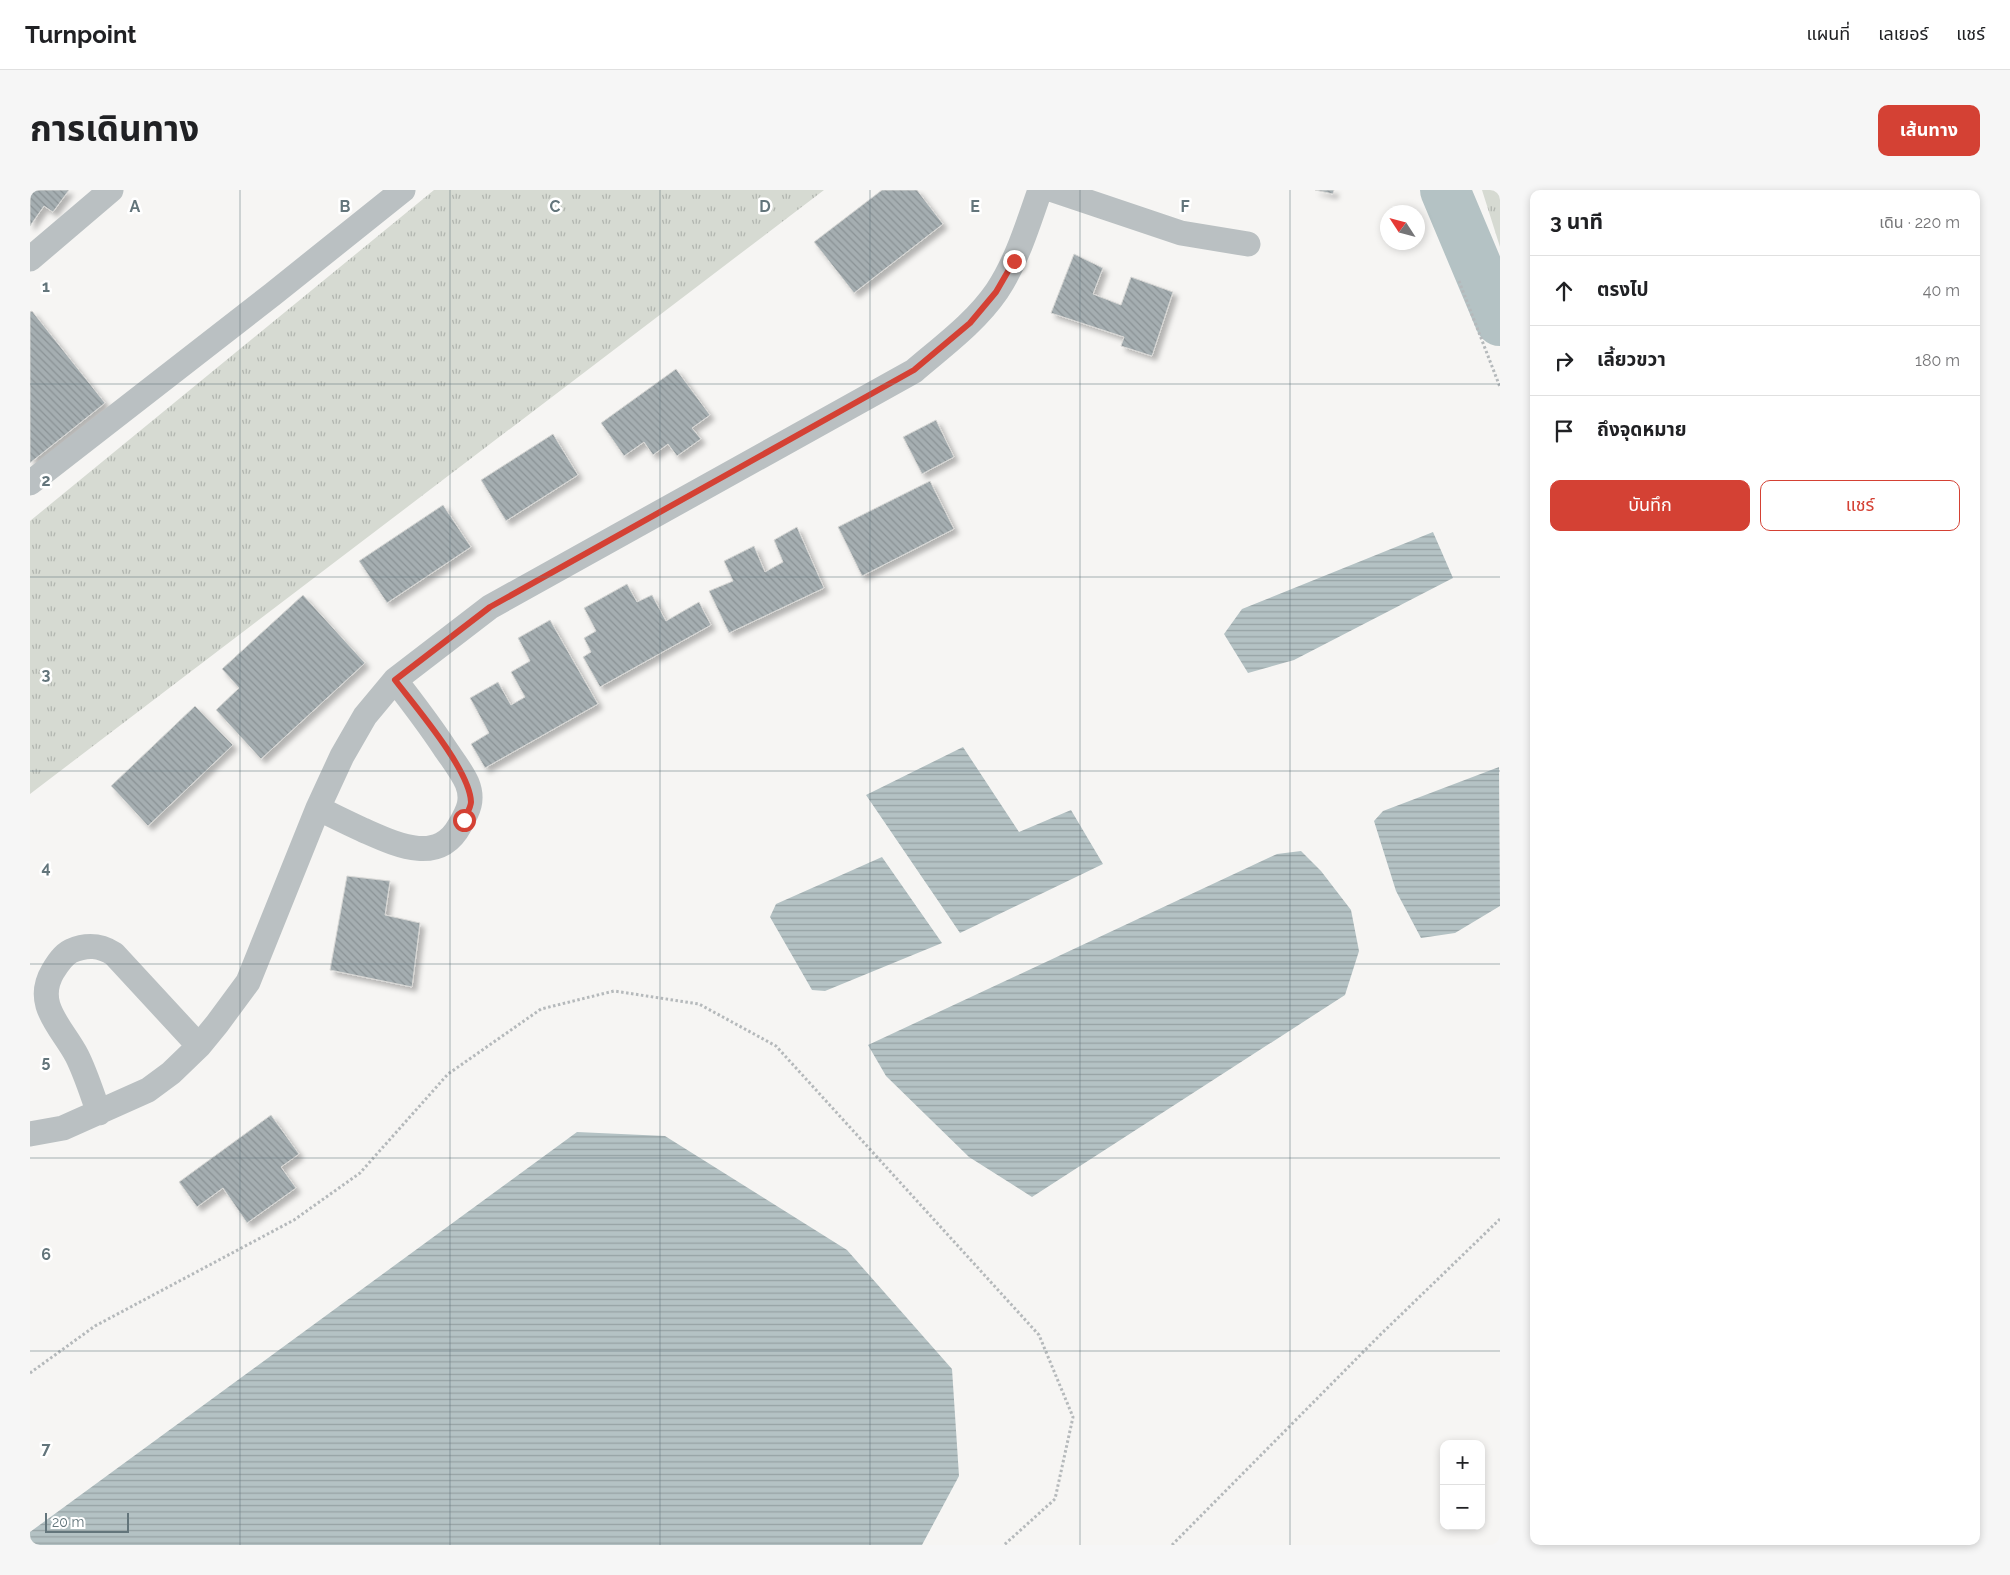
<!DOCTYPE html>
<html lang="th">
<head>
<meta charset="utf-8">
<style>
  body { margin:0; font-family:Raleway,"Noto Sans Thai",sans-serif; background:#f6f6f6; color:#202124 }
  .controls { position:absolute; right:15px; bottom:15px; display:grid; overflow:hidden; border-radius:10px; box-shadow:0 2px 8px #0003 }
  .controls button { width:45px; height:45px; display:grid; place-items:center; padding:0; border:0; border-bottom:1px solid #e0e0e0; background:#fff; color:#202124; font:25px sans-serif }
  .compass { position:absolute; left:1350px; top:15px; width:45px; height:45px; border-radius:50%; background:#fff; box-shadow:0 2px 8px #0003; rotate:306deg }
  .scale { position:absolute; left:15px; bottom:12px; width:84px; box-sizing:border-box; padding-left:5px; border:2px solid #63757b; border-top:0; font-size:14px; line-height:18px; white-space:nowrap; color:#63757b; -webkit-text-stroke:4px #fff; paint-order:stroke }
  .stop { position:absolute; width:15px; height:15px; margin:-11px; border:4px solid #d44134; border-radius:50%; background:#fff }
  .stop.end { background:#d44134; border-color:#fff; box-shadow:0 1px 5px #0008 }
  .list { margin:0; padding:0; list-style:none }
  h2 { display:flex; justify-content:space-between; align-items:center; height:65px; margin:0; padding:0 20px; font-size:21px }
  h2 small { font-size:16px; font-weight:400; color:#757577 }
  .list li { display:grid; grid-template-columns:32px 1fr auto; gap:15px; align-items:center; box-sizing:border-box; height:70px; padding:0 20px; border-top:1px solid #e0e0e0 }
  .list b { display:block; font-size:19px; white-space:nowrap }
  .list em { font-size:16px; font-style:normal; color:#757577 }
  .actions { display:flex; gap:10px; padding:15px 20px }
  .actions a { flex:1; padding:11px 0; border:1px solid #d44134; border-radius:10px; text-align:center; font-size:18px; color:#d44134 }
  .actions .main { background:#d44134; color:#fff }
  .icon { flex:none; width:28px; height:28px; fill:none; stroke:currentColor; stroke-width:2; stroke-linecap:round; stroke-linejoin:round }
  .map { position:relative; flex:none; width:1470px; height:1355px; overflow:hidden; border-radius:10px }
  header { display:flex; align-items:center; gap:30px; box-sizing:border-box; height:70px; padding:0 25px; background:#fff; border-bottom:1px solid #e0e0e0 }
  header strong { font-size:24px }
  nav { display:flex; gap:28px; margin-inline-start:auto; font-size:18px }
  .intro { display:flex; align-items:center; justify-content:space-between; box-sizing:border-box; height:120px; padding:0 30px }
  h1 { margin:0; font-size:35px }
  .button { padding:12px 22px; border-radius:10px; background:#d44134; color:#fff; font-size:18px; font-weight:700 }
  main { display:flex; gap:30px; padding:0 30px }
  aside { flex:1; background:#fff; border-radius:10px; box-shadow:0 2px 8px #0003 }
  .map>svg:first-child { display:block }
  .grass { fill:url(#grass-tufts) }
  .water { fill:url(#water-rules) }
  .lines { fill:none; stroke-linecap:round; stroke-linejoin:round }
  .river { stroke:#b4c2c4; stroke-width:50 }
  .building { fill:url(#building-back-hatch); stroke:#d7d7d5; filter:url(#shadow) }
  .path { stroke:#b5b9bb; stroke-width:3; stroke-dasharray:2.5 2.5; stroke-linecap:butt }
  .street { stroke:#bac0c2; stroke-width:25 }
  .route { stroke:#d44134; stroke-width:6 }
  .grid { fill:none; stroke:#63757b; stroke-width:1; stroke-opacity:0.55 }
  .grid-label { font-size:16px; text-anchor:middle; font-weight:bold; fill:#63757b; stroke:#fff; stroke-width:5; stroke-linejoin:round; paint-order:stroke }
</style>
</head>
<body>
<header>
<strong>Turnpoint</strong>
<nav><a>แผนที่</a><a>เลเยอร์</a><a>แชร์</a></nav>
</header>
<div class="intro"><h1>การเดินทาง</h1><a class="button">เส้นทาง</a></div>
<main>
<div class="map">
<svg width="1470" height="1355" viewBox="0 0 1470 1355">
  <defs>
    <pattern id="grass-tufts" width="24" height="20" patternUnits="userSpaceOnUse" patternTransform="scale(1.25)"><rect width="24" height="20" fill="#d6dad2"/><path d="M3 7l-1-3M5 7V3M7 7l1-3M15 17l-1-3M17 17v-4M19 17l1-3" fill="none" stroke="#b1b5af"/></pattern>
    <pattern id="water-rules" width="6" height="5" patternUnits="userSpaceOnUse" patternTransform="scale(1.25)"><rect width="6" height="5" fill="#b4c2c4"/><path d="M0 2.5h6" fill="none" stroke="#96a2a4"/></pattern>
    <pattern id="building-back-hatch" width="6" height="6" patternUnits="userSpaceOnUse" patternTransform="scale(1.25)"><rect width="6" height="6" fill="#a5aeb1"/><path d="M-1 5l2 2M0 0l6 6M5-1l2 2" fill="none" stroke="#8a9295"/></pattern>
    <filter id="shadow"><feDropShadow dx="4.5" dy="4.5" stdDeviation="2.5" flood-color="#0004"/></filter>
  </defs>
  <rect width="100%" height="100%" fill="#f6f5f3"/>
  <path class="grass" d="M404 0H794L0 604V331Z
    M1452 0H1470V57Z"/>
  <path class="water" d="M1403 342 1423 388 1264 470 1218 483 1194 444 1212 419Z
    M933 557 989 642 1041 620 1073 674 930 743 836 605Z
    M1469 577 1470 716 1425 743 1391 748 1366 701 1344 631 1353 621Z
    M1271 661 1291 681 1321 720 1329 761 1315 805 1002 1007 939 967 856 886 838 855 1247 664Z
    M852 667 912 753 795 801 782 800 740 727 746 714Z
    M547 942 635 946 817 1060 922 1179 929 1286 892 1355H0V1342Z"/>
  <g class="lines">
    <path class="river" d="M1415 0 1470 131"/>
  </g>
  <path class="building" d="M0 0H39L23 22 14 16 0 36Z
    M852 0H887L913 34 824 103 784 52Z
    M1285 0H1304L1303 4Z
    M1044 64 1073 78 1063 104 1091 115 1101 87 1143 102 1122 166 1091 156 1094 147 1021 123Z
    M2 121 75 213 0 273V122Z
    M646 179 680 225 662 238 671 249 647 266 638 254 623 265 614 252 594 266 571 233Z
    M906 230 924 267 892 284 873 247Z
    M523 244 548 285 476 331 451 290Z
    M900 291 924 339 832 386 808 337Z
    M413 315 441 357 357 413 329 371Z
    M767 337 794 398 699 443 679 401 703 391 694 371 724 356 735 382 753 372 744 350Z
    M597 394 607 412 622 405 636 431 669 412 681 435 570 497 553 467 561 462 554 448 566 441 554 418Z
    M273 405 335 473 231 569 186 520 209 498 192 479Z
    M520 430 568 514 455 578 441 554 459 543 440 508 468 492 481 515 495 507 481 482 500 471 488 448Z
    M165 516 203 555 118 636 81 596Z
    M317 686 360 691 355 725 390 733 382 797 300 780Z
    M241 925 269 964 251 977 266 998 217 1033 193 998 167 1017 149 992Z"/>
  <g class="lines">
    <path class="path" d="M1429 91 1470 197
      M0 1183 65 1136 264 1030 330 983 418 884 511 819 584 801 669 814 746 856 1009 1145 1043 1227 1025 1309 974 1355
      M1142 1355 1350 1145 1470 1029"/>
    <path class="street" d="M1023 0 1151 43 1218 54
      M0 69 81 0
      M0 293 243 104 373 0
      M288 618C303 626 318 633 333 640 365 654 408 676 430 635 438 621 444 610 437 593 431 580 422 569 414 557 399 534 382 512 365 490
      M69 923C62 904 56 884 47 866 32 837 3 815 23 781 28 773 33 765 41 761 57 754 70 755 84 764L169 856
      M0 944 33 938 118 900 141 883 169 856 187 834 218 792 288 618 312 566 335 526 365 490 460 417 884 181C913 156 945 133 967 101 987 71 998 34 1010 0"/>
  </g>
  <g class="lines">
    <path class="route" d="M434 630C436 625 441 617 441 612 440 580 385 516 365 490L460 417 884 180 940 133 966 102 984 71"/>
  </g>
  <path class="grid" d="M210 0V1355M420 0V1355M630 0V1355M840 0V1355M1050 0V1355M1260 0V1355M0 194H1470M0 387H1470M0 581H1470M0 774H1470M0 968H1470M0 1161H1470"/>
  <g class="grid-label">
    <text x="105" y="22">A</text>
    <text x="315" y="22">B</text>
    <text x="525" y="22">C</text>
    <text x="735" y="22">D</text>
    <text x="945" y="22">E</text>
    <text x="1155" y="22">F</text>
    <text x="16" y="102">1</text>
    <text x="16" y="296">2</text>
    <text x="16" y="490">3</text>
    <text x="16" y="683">4</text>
    <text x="16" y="877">5</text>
    <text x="16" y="1070">6</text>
    <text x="16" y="1264">7</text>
  </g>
</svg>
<div class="controls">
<button>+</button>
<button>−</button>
</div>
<svg class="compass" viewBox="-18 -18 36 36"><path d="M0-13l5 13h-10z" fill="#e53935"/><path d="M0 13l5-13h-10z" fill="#757577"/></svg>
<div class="scale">20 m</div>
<div class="stop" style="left:434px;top:630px"></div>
<div class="stop end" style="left:984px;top:71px"></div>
</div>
<aside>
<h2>3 นาที<small>เดิน · 220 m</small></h2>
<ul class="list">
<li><svg class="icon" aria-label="ahead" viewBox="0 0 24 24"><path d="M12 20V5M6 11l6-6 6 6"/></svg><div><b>ตรงไป</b></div><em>40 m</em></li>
<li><svg class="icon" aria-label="right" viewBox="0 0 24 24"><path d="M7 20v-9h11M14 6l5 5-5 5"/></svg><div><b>เลี้ยวขวา</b></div><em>180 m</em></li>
<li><svg class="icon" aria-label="arrive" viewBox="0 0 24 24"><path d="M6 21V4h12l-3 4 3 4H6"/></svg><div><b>ถึงจุดหมาย</b></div></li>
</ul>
<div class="actions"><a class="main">บันทึก</a><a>แชร์</a></div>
</aside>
</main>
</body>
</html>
